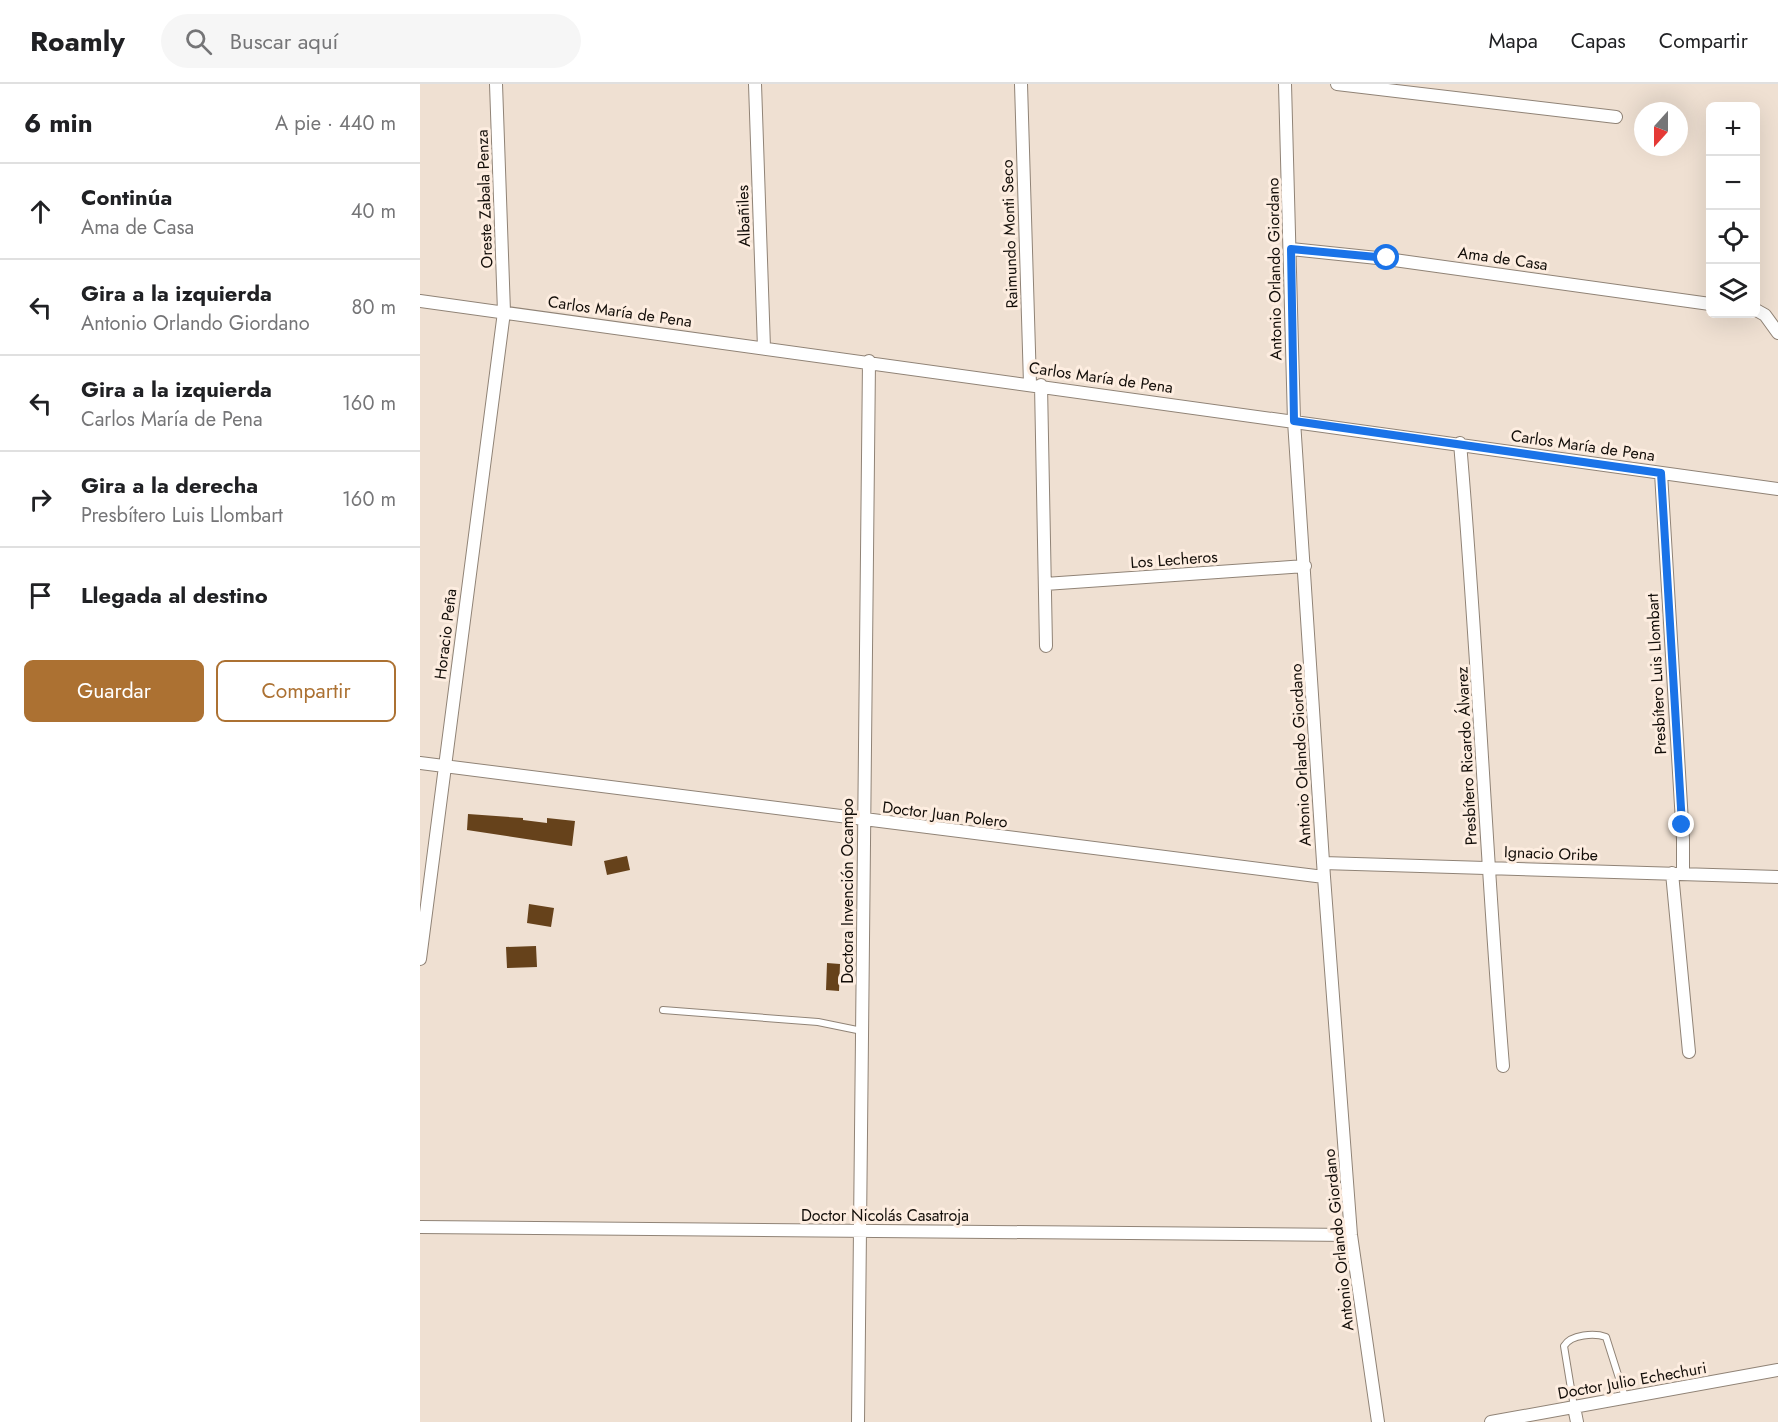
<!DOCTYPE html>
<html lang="es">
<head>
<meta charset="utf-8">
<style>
  body { margin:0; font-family:Jost,sans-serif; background:#f6f6f6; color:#202124 }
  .controls { position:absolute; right:18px; top:18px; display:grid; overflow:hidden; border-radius:9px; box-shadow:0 6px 24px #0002 }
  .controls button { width:54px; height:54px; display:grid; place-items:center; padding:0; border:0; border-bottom:2px solid #e0e0e0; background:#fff; color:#202124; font:30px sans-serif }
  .compass { position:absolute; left:1214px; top:18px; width:54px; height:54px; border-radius:50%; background:#fff; box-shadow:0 6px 24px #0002; rotate:201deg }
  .stop { position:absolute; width:18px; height:18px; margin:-14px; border:4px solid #1a73e8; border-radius:50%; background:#fff }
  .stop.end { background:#1a73e8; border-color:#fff; box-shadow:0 2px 6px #0008 }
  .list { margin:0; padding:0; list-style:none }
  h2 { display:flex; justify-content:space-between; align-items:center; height:78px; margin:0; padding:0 24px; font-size:26px }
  h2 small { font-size:20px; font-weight:400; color:#757577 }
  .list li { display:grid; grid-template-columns:39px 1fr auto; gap:18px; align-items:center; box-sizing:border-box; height:96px; padding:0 24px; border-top:2px solid #e0e0e0 }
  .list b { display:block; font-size:22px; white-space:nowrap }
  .list p { margin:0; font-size:20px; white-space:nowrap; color:#757577 }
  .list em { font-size:20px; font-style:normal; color:#757577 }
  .actions { display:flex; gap:12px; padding:18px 24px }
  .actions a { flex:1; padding:14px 0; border:2px solid #ac7132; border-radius:9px; text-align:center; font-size:21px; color:#ac7132 }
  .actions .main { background:#ac7132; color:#fff }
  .icon { flex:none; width:33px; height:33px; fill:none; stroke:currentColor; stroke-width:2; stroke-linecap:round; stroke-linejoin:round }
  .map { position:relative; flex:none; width:1358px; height:1338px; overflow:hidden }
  header { display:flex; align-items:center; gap:36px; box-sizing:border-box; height:84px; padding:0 30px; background:#fff; border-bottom:2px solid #e0e0e0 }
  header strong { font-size:28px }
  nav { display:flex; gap:33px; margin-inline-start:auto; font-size:21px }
  .search { width:420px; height:54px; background:#f6f6f6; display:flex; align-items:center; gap:15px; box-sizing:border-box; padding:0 21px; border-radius:33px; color:#757577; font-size:22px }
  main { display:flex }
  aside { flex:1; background:#fff }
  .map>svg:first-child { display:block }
  .building { fill:#66421b }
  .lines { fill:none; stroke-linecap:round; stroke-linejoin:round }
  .service-casing { stroke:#908376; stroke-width:8 }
  .minor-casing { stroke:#908376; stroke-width:14 }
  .service { stroke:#fff; stroke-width:6 }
  .minor { stroke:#fff; stroke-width:12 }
  .route { stroke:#1a73e8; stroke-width:8 }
  .labels { text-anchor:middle; stroke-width:6; stroke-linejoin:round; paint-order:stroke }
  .street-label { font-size:16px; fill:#120d08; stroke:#fdede0 }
</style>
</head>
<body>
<header>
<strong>Roamly</strong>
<div class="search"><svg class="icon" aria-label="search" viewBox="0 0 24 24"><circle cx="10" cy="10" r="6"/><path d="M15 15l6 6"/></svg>Buscar aquí</div>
<nav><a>Mapa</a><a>Capas</a><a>Compartir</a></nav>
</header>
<main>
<aside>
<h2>6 min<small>A pie · 440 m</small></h2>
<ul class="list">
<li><svg class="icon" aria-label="ahead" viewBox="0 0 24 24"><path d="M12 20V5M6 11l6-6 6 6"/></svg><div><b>Continúa</b><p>Ama de Casa</p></div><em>40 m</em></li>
<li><svg class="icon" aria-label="left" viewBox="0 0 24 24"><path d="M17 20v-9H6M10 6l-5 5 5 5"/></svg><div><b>Gira a la izquierda</b><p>Antonio Orlando Giordano</p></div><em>80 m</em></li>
<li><svg class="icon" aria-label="left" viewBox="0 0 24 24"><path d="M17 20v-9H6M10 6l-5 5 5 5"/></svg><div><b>Gira a la izquierda</b><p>Carlos María de Pena</p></div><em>160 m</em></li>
<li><svg class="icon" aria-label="right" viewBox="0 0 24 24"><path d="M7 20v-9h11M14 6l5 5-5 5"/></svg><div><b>Gira a la derecha</b><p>Presbítero Luis Llombart</p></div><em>160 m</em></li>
<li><svg class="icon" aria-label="arrive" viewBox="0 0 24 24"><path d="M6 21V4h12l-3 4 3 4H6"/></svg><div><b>Llegada al destino</b></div></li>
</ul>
<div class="actions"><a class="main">Guardar</a><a>Compartir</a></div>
</aside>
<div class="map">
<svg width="1358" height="1338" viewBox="0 0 1358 1338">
  <rect width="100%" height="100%" fill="#efe0d2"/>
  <path class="building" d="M48 730 103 734V736L127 739V734L155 737 152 762 47 746Z
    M207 772 210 786 187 791 184 777Z
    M109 820 134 824 131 843 107 839Z
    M116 862 117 883 87 884 86 863Z
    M407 879 420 880 419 907 406 906Z"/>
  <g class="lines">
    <g class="service-casing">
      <path id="service" d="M243 926 398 938 442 947
        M1154 1323 1144 1262C1151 1250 1175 1249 1186 1253L1205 1313"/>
    </g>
    <g class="minor-casing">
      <path id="minor" d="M335 0 344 264
        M601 0 610 300
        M865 0 874 337 904 793 931 1151 958 1338
        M917 0 1196 33
        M871 165 967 175 1290 220
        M0 217 1358 405
        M1336 226 1345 231 1358 249
        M621 301 626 562
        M1040 359C1058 567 1066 775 1083 982
        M1241 389 1263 755V790
        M625 500 885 482
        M0 679 904 793
        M903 779 1358 793
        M1252 789 1269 968
        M0 875 84 228 76 0
        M0 1143 931 1151
        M1154 1323 1157 1338
        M438 1338 449 277
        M1071 1338 1358 1286"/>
    </g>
    <use href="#service" class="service"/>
    <use href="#minor" class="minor"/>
  </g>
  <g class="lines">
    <path class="route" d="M967 174 871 165 874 337 1241 389 1262 741"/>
  </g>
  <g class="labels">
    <g class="street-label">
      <text transform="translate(64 115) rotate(-92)" y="6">Oreste Zabala Penza</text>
      <text transform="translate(323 132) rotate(-92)" y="6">Albañiles</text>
      <text transform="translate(589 150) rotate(-92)" y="6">Raimundo Monti Seco</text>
      <text transform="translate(1083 174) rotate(8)" y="6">Ama de Casa</text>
      <text transform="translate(854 185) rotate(-91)" y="6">Antonio Orlando Giordano</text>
      <text transform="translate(200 227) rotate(8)" y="6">Carlos María de Pena</text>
      <text transform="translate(681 293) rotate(8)" y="6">Carlos María de Pena</text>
      <text transform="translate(1163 361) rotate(8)" y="6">Carlos María de Pena</text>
      <text transform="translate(754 475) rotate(-4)" y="6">Los Lecheros</text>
      <text transform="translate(25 550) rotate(-83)" y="6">Horacio Peña</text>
      <text transform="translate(1236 590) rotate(-93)" y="6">Presbítero Luis Llombart</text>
      <text transform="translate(880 671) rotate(-93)" y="6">Antonio Orlando Giordano</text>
      <text transform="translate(1046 672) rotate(-93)" y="6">Presbítero Ricardo Álvarez</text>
      <text transform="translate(525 730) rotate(7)" y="6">Doctor Juan Polero</text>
      <text transform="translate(1131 769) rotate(2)" y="6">Ignacio Oribe</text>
      <text transform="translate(427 807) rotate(-90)" y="6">Doctora Invención Ocampo</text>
      <text x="465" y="1137">Doctor Nicolás Casatroja</text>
      <text transform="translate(918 1156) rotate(-96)" y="6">Antonio Orlando Giordano</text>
      <text transform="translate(1212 1296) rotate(-10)" y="6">Doctor Julio Echechuri</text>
    </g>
  </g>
</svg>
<div class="controls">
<button>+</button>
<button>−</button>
<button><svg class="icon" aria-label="locate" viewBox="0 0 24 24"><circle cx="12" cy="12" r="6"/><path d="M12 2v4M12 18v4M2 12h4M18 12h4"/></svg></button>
<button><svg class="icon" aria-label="layers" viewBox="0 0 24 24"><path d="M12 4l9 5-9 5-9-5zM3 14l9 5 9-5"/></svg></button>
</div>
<svg class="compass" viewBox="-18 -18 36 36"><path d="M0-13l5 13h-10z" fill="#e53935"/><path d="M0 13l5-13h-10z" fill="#757577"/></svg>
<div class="stop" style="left:967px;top:174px"></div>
<div class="stop end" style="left:1262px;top:741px"></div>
</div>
</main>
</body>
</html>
